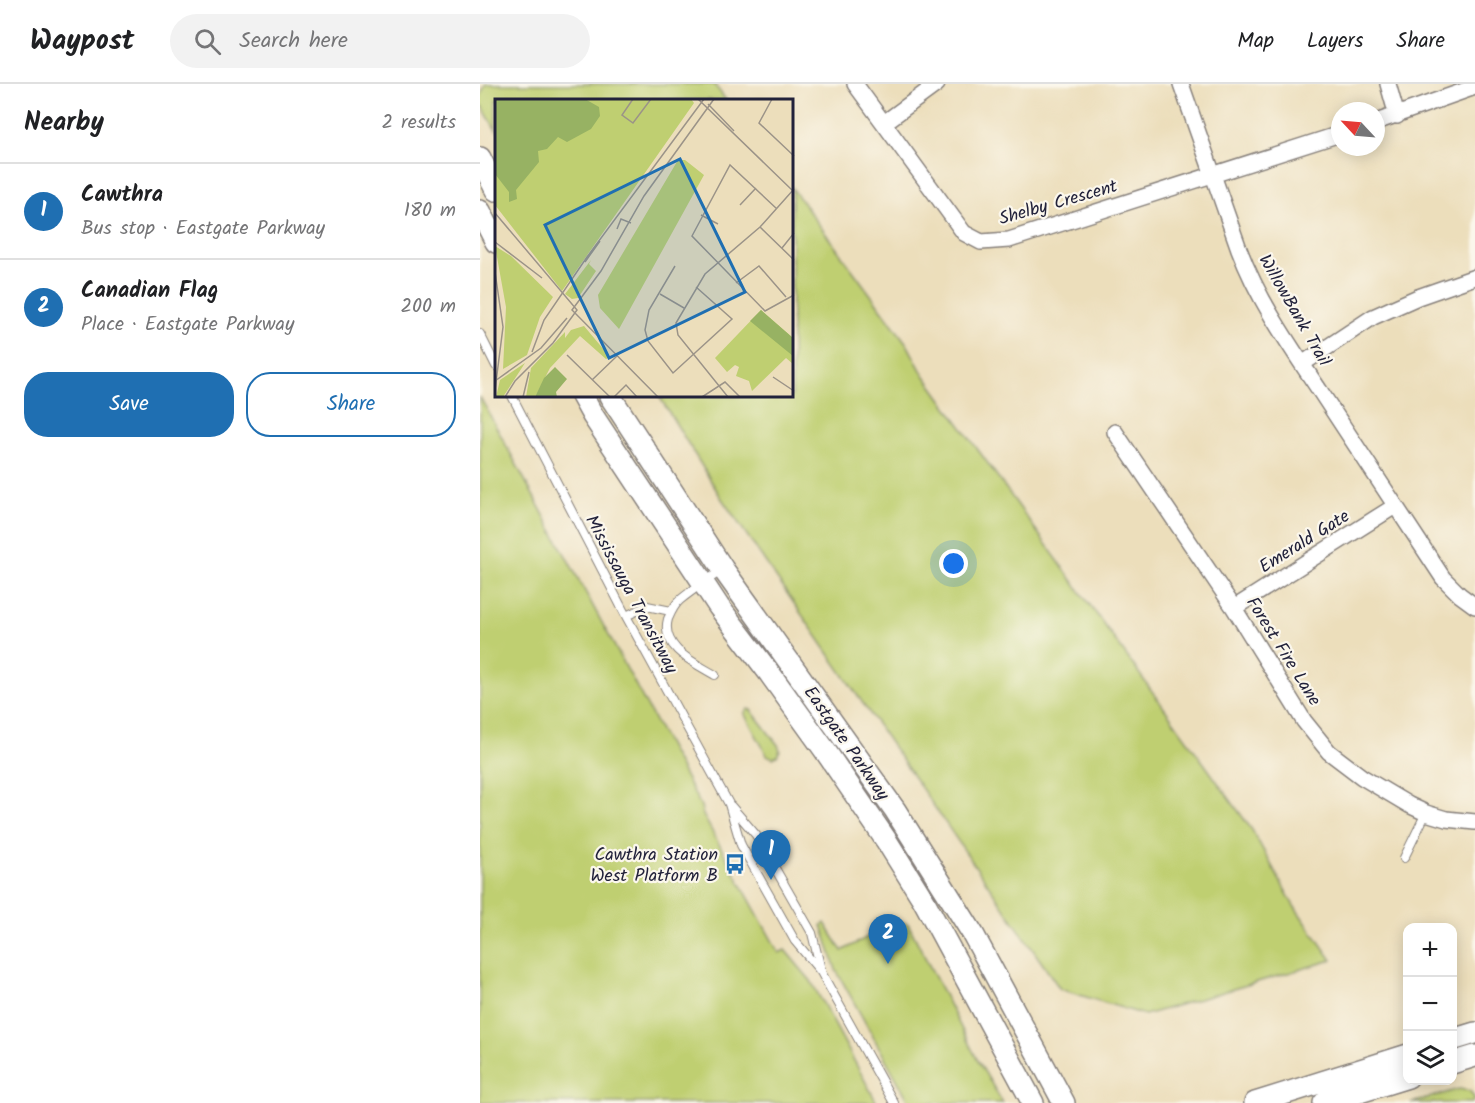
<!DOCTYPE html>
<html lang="en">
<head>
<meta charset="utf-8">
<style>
  body { margin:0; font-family:Kalam,sans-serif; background:#f2f2f2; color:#202124 }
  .controls { position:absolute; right:18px; bottom:18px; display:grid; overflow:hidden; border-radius:12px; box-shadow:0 3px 15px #0003 }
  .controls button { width:54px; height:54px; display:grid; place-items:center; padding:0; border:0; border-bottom:2px solid #e0e0e0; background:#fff; color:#202124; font:30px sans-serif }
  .compass { position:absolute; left:851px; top:18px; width:54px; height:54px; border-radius:50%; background:#fff; box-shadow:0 3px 15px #0003; rotate:296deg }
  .you { position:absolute; left:474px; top:480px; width:21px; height:21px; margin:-15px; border:4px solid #fff; border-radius:50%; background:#1a73e8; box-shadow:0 0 0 9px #1a73e833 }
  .badge { display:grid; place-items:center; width:39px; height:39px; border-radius:50%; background:#1f6fb2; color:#fff; font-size:20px; font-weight:700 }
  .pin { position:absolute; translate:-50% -50px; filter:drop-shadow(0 2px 3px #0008) }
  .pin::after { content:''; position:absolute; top:32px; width:21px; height:18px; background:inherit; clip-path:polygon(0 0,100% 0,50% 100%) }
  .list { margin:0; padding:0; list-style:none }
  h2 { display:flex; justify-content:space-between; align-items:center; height:78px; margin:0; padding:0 24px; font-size:26px }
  h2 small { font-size:20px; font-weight:400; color:#757577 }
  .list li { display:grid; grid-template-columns:39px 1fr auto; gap:18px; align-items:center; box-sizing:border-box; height:96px; padding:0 24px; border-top:2px solid #e0e0e0 }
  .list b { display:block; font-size:22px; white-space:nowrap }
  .list p { margin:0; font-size:20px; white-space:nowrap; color:#757577 }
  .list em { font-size:20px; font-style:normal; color:#757577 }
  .actions { display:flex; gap:12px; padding:18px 24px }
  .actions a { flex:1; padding:14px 0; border:2px solid #1f6fb2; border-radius:24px; text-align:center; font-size:21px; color:#1f6fb2 }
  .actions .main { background:#1f6fb2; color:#fff }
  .icon { flex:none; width:33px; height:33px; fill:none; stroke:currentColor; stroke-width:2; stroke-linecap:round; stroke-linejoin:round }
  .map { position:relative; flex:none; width:995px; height:1019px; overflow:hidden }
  header { display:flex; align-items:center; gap:36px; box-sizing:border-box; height:84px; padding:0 30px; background:#fff; border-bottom:2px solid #e0e0e0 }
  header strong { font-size:28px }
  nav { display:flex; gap:33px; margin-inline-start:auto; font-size:21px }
  .search { width:420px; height:54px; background:#f2f2f2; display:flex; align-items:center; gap:15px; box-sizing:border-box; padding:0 21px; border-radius:33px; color:#757577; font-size:22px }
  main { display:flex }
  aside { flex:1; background:#fff }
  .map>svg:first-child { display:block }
  .green { fill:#bfcf71; stroke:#707856; stroke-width:1.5 }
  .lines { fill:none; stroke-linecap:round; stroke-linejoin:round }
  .service-casing { stroke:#87807b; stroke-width:10 }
  .minor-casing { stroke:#87807b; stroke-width:18 }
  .secondary-casing { stroke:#87807b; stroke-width:24 }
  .service { stroke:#fff; stroke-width:8 }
  .minor { stroke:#fff; stroke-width:15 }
  .secondary { stroke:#fff; stroke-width:21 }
  .labels { text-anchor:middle; stroke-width:4.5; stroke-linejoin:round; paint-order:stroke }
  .street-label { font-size:18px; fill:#22223b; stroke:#fbf7ec }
  .poi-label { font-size:18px; fill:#22223b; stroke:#fbf7ec; text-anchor:end }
  .inset-road { fill:none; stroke:#9b9388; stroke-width:1.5 }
  .view { fill:#1f6fb2; fill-opacity:0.15; stroke:#1f6fb2; stroke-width:3 }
  .inset-edge { fill:none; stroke:#22223b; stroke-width:3 }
</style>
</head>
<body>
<header>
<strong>Waypost</strong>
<div class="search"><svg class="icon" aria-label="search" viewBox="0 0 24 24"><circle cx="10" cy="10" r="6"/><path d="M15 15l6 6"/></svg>Search here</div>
<nav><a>Map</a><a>Layers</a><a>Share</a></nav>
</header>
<main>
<aside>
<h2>Nearby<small>2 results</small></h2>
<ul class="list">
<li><span class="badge">1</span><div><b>Cawthra</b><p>Bus stop · Eastgate Parkway</p></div><em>180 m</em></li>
<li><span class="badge">2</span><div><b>Canadian Flag</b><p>Place · Eastgate Parkway</p></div><em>200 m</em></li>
</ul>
<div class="actions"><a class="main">Save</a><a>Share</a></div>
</aside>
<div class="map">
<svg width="995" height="1019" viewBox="0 0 995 1019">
  <rect width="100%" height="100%" fill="#fbf7ec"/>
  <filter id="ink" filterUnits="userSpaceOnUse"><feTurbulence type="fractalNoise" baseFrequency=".0167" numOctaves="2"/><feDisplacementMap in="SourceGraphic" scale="12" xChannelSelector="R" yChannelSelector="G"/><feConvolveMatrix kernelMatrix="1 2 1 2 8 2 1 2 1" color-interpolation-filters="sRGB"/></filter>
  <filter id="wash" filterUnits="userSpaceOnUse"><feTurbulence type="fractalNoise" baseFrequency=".008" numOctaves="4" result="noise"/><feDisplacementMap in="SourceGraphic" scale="24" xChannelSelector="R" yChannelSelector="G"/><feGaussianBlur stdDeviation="1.35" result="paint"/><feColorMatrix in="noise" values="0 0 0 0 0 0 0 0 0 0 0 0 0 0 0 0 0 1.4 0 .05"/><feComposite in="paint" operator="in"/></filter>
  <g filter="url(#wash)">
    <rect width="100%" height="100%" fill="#ecdebb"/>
    <path class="green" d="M6 0H234L246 16H16V46L0 19V13Z
      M312 104 427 260 442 288 772 746 814 822 852 876 665 931 580 905 242 415 179 312H312Z
      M0 313 221 722 223 731 299 869 305 866 331 897 397 1019H0Z
      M268 625 271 626 298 661 300 666 297 672 293 674 287 671 265 631V628Z
      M417 837 428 840 498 977 523 1019H430L356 886 342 841 345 839 362 867Z
      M979 1005 990 1007 995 1015 992 1019H931Z"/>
  </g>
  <g filter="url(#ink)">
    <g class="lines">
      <g class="service-casing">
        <path id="service" d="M0 250 16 282
          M32 312 146 532 249 720 261 761 315 857 341 888 414 1019
          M146 532 167 522 191 527
          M235 591C215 579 180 564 188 535 191 528 194 521 200 516 213 505 228 496 242 486
          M251 722 276 751 332 849 341 886
          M924 774 946 729"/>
      </g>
      <g class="minor-casing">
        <path id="minor" d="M375 0 484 149 501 158 529 156 860 50
          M701 0 759 165C778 216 810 262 840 307 881 369 922 431 963 494L980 511 995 522
          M908 0 917 32
          M896 38 995 3
          M404 39 457 0
          M822 280 893 233 938 213 995 193
          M635 348 754 524 824 637 849 668 882 693 929 721 946 729 966 735 995 738
          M754 524 915 422"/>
      </g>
      <g class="secondary-casing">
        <path id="secondary" d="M0 74 16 106
          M0 127 16 158
          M102 312 113 332 239 523 290 590 344 665 406 756 444 817 553 1019
          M130 312 243 485 415 726 493 850 584 1019
          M972 956 995 949
          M972 979 995 972
          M775 1019 928 971
          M844 1019 928 993"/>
      </g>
      <use href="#service" class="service"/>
      <use href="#minor" class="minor"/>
      <use href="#secondary" class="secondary"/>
    </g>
  </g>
  <defs>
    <g id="bus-bare" transform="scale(1.62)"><path d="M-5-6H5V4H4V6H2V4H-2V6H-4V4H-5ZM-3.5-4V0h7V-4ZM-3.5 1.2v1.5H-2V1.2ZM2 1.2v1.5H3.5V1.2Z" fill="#1f6fb2" stroke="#fbf7ec" stroke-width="2.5" paint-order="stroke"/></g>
  </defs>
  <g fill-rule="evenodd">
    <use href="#bus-bare" x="255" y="780"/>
  </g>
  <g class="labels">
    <g class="street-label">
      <text transform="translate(578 118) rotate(-16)" y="6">Shelby Crescent</text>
      <text transform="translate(815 226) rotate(60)" y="6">WillowBank Trail</text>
      <text transform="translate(824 457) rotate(-32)" y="6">Emerald Gate</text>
      <text transform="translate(152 510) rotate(62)" y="6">Mississauga Transitway</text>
      <text transform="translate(804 567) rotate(58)" y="6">Forest Fire Lane</text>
      <text transform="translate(367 659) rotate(55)" y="6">Eastgate Parkway</text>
    </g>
    <g class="poi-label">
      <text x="238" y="776">Cawthra Station<tspan x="238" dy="21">West Platform B</tspan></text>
    </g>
  </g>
  <g transform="translate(15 15)">
    <rect width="298" height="298" fill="#ecdebb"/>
    <path d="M0 0H196L199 4 67 192 0 106ZM183 61H190L209 76 124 230 105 209 103 196ZM0 147 16 157 58 198 45 218 32 256 8 270 11 208ZM96 161 94 165 101 172 83 199 77 200 70 195ZM266 211 298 239V265L291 259 257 292 254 282 241 277 244 268 240 266 232 273 220 259ZM89 227 115 258 111 260 85 237 55 269 40 298H31L36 269 70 233V239L76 231ZM30 264 8 298H1L5 281Z" fill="#bfcf71"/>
    <path d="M0 0H90L104 8 105 17 96 30 72 43 63 38 52 50 43 52 44 63 21 91 22 100 14 103V93L0 75ZM266 211 298 239V257L255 222ZM60 268 72 280 61 293 62 298H40L49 279Z" fill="#97b263"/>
    <path class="inset-road" d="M138 0 127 16 138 24 156 0M203 0 297 91M277 0 264 24 299 57M213 5 239 32M245 106 261 89M282 110 235 66 197 137 270 212 299 196M0 114 82 211 58 244 20 282 10 298M206 116 223 125M265 128 299 161M122 130 126 120 136 124M0 143 47 179M287 149 299 134M90 163 105 142M180 167 154 211 150 231 153 242 178 274 237 220 201 188M0 173 8 228 0 291M241 184 264 167 291 198M165 195 189 209M37 253 49 221 92 158 209 0M72 256 115 298M278 278 299 292M97 281 122 257M0 282 46 249 72 219M28 298 34 273M119 298 131 286 142 298M163 298 77 211 106 172 149 97 219 0M207 298 230 283 245 298M233 298 183 236 181 224 210 175 265 128 299 90"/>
    <path class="view" d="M185 60 250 193 114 259 50 126Z"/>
    <rect width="298" height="298" class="inset-edge"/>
  </g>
</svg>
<div class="controls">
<button>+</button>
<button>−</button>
<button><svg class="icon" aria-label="layers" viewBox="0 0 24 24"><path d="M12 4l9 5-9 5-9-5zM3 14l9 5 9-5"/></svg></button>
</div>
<svg class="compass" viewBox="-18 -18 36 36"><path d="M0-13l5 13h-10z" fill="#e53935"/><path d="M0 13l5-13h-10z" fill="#757577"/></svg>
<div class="you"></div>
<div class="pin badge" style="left:291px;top:796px">1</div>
<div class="pin badge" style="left:408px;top:880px">2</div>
</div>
</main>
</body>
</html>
